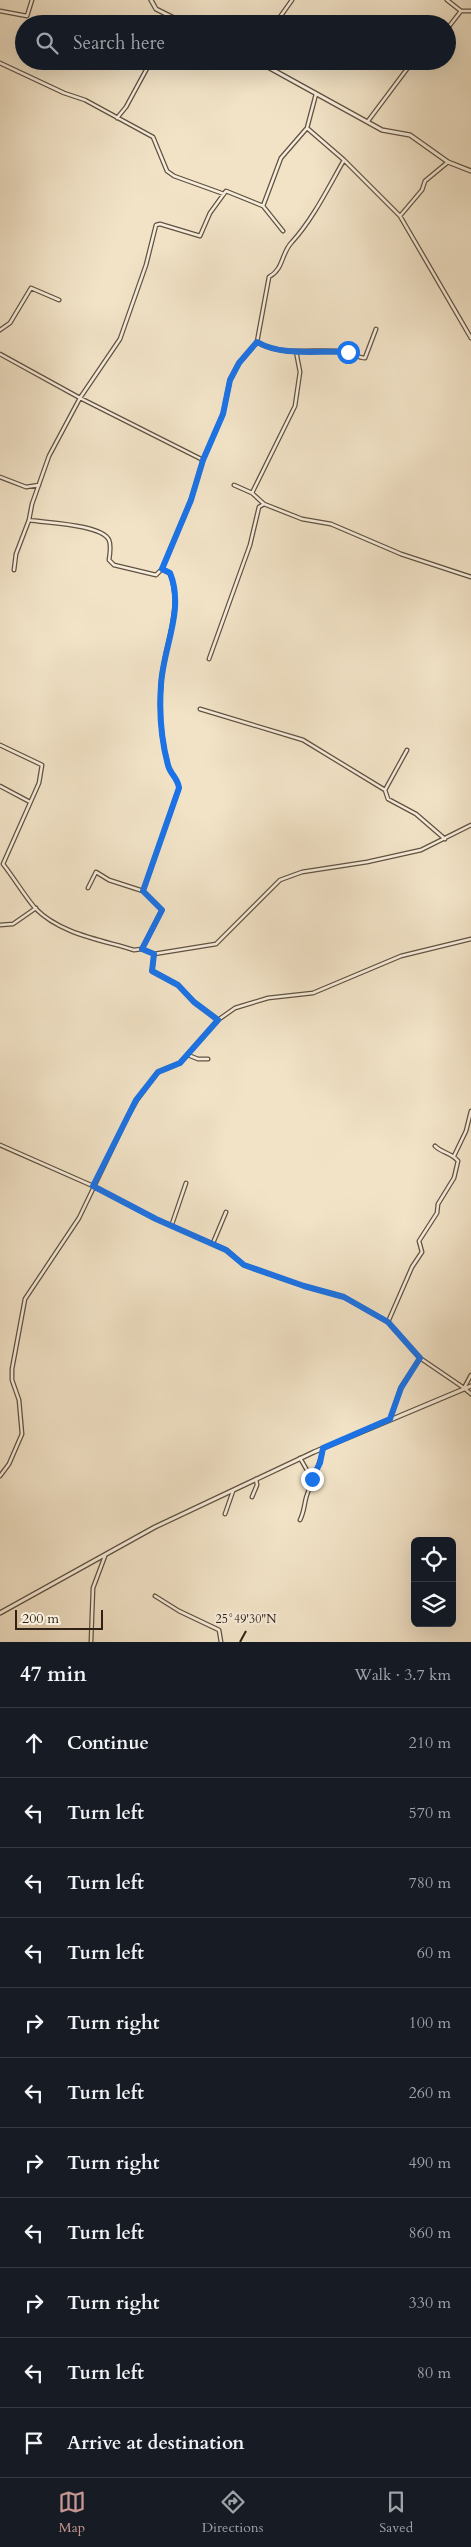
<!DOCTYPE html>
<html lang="en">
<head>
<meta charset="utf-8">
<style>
  body { margin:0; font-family:Cardo,serif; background:#20242c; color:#f1f3f6 }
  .controls { position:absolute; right:15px; bottom:15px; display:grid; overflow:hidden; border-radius:8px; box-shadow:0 5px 20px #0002 }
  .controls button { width:45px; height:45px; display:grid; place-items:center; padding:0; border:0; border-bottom:1px solid #363941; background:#171b24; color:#f1f3f6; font:25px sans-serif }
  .scale { position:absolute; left:15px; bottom:12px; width:88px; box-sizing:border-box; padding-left:5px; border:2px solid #2f2115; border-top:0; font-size:14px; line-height:18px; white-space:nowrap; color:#2f2115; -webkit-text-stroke:4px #f7eddb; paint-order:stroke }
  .stop { position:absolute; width:15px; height:15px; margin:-11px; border:4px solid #1a73e8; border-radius:50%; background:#fff }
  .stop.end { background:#1a73e8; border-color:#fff; box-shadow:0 1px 5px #0008 }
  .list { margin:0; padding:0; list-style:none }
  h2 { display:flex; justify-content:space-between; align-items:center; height:65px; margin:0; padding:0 20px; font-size:21px }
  h2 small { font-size:16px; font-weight:400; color:#9ea1a6 }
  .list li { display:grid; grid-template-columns:32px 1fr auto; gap:15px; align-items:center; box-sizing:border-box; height:70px; padding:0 20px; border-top:1px solid #363941 }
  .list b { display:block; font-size:19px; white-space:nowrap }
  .list em { font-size:16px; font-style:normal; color:#9ea1a6 }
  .icon { flex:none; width:28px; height:28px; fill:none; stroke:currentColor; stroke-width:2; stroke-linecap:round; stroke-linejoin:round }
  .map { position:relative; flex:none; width:471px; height:1642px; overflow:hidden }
  .search { position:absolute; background:#171b24; box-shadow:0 5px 20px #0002; left:15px; right:15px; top:15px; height:55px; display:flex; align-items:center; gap:12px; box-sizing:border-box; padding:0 18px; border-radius:28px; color:#9ea1a6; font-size:19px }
  .sheet { height:835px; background:#171b24 }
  nav { display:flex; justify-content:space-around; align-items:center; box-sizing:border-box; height:70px; border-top:1px solid #363941; background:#171b24; font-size:14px; color:#9ea1a6 }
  nav a { display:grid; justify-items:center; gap:2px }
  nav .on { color:#c59692 }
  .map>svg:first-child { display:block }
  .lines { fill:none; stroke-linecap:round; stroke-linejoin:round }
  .minor-casing { stroke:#605242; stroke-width:5 }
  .tertiary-casing { stroke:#605242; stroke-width:5.5 }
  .minor { stroke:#f7eddb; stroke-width:2.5 }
  .tertiary { stroke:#f7eddb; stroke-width:3 }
  .route { stroke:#1a73e8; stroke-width:6 }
  .ticks { fill:none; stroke:#2f2115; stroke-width:2 }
  .ticks-label { font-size:12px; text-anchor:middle; fill:#2f2115; stroke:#f7eddb; stroke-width:4; stroke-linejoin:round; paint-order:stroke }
</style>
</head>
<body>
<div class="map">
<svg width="471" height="1642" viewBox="0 0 471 1642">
  <rect width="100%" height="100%" fill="#f2e3c7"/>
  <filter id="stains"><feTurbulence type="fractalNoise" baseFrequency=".004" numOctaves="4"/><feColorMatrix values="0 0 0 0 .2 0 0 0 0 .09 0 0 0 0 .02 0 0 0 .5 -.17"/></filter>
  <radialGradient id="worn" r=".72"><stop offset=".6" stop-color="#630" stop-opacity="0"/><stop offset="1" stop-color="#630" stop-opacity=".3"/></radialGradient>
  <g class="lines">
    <g class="minor-casing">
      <path id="minor" d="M447 0 461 11
        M0 11 27 16 32 0
        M167 24 171 17
        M275 24 292 0
        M447 29 461 11H471
        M0 63 64 93 85 100 153 137 167 171 174 176 224 194
        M117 118 126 107 151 61
        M368 121 413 61
        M307 128 316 94
        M344 160 400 216 471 338
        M263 206 283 231
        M400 216 422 190 425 181 448 162
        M0 330 10 323 31 288 59 300
        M257 342C284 358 317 347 346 352 353 353 358 358 365 358L376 329
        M0 354 80 398 203 460
        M0 477 26 487 39 485
        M234 485 252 493 264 504 302 519 331 524 401 554 471 577
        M252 493 295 406 300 372 296 351
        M29 520 32 504 49 456 80 398 120 339 146 265 156 225 160 224 200 236 210 213 226 191 263 206 281 158 307 128 344 160C328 188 313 219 292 242 281 253 284 269 269 277L257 342 239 363 230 380 223 414 203 460 191 500 162 569
        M14 570 16 554 29 520C45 523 101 524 109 540 111 545 110 554 109 560L114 565 156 575 162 569 170 573C184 610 163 647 161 685 159 712 161 739 168 765 170 774 178 778 179 788L143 891 162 910 142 949
        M209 659 250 545 259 507 264 504
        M200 709 303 740 385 790 388 799 416 814 445 839
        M0 745 42 765 39 783 3 864C14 878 24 895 35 908 60 934 102 940 134 950L142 949 154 954 216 944 280 880 302 872 367 862 421 850 471 825
        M0 786 30 802
        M385 790 407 750
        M88 888 96 872 109 880 143 891
        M0 925 13 924 36 908
        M154 954 152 971 178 985 194 1002 218 1020
        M188 1055 198 1059H208
        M0 1145 93 1186 156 1219 227 1250 244 1265 304 1286 344 1297 388 1322 420 1358 464 1388
        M454 1156 466 1131 471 1111
        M172 1224 186 1183
        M213 1243 226 1212
        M388 1322 412 1267 422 1252 419 1241 437 1213 438 1204 454 1178 458 1161C452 1153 442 1153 435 1146
        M471 1375 464 1388 471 1394
        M390 1419 401 1387 420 1358
        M300 1458 312 1479
        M0 1476 9 1464 22 1434 19 1400 12 1380V1369L25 1299 79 1218 128 1116 137 1100 158 1072 180 1063 218 1020 235 1008 268 998 313 993 401 956 471 939
        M252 1497 257 1485 256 1479
        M225 1514 233 1491
        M300 1520C304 1512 304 1506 306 1498 311 1481 320 1466 323 1449
        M155 1596 179 1611 219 1630 221 1642
        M91 1642 93 1588 105 1556"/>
    </g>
    <g class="tertiary-casing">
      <path id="tertiary" d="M151 0 156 9 186 24
        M257 61 382 130 410 135 448 162 471 171
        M0 1613 155 1527 314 1452 471 1386"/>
    </g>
    <use href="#minor" class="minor"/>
    <use href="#tertiary" class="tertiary"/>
  </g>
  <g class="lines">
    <path class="route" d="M312 1479 320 1463 323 1448 390 1419 401 1388 420 1358 388 1322 344 1297 304 1286 244 1265 226 1250 156 1219 93 1186 136 1100 158 1072 180 1063 218 1020 194 1002 178 985 152 971 154 954 142 949 162 910 143 891 179 788C178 778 170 774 168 765 161 739 159 712 161 685 163 647 185 610 170 573L162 569 191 500 203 460 223 414 230 380 239 363 257 342C283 357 320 350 348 352"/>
  </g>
  <path class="ticks" d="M240 1642 246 1631"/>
  <g class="ticks-label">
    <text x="246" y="1623">25°49'30"N</text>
  </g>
  <rect width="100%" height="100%" filter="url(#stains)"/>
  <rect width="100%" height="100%" fill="url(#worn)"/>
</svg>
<div class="controls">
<button><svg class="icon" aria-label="locate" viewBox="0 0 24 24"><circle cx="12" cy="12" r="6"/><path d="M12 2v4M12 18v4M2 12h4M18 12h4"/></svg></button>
<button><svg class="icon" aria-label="layers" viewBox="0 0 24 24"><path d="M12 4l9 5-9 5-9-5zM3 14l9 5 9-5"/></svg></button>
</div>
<div class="scale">200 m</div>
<div class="stop" style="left:348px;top:352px"></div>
<div class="stop end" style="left:312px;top:1479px"></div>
<div class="search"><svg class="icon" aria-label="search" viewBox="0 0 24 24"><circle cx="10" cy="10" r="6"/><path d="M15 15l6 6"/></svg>Search here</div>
</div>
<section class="sheet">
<h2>47 min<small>Walk · 3.7 km</small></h2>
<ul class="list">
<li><svg class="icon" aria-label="ahead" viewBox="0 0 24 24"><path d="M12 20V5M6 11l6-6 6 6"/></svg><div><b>Continue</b></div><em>210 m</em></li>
<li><svg class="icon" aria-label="left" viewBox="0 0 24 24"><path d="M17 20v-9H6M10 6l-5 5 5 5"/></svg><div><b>Turn left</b></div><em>570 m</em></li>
<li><svg class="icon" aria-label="left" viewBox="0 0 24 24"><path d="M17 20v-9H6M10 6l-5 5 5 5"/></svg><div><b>Turn left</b></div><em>780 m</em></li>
<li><svg class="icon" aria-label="left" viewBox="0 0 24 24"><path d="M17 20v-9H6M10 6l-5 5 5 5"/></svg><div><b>Turn left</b></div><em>60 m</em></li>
<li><svg class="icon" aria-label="right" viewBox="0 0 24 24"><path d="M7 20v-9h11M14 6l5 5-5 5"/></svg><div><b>Turn right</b></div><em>100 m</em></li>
<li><svg class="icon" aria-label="left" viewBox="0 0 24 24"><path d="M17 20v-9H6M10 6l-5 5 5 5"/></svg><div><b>Turn left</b></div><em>260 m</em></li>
<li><svg class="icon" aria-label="right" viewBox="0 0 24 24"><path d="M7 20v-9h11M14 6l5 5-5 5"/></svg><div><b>Turn right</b></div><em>490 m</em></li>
<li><svg class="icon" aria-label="left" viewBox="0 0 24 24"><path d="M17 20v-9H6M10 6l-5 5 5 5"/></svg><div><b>Turn left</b></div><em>860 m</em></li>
<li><svg class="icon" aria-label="right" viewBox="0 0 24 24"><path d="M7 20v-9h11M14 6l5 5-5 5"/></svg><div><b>Turn right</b></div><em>330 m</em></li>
<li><svg class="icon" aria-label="left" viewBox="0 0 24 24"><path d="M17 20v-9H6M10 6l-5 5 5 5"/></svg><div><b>Turn left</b></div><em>80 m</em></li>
<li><svg class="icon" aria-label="arrive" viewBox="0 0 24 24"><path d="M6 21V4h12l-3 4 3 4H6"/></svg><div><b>Arrive at destination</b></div></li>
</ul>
</section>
<nav>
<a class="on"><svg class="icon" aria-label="map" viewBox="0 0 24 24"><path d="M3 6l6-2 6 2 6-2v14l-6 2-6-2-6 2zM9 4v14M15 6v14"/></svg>Map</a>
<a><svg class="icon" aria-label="directions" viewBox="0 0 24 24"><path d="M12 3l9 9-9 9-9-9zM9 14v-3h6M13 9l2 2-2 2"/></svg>Directions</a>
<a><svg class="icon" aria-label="saved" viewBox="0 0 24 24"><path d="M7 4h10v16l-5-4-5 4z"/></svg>Saved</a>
</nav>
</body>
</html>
